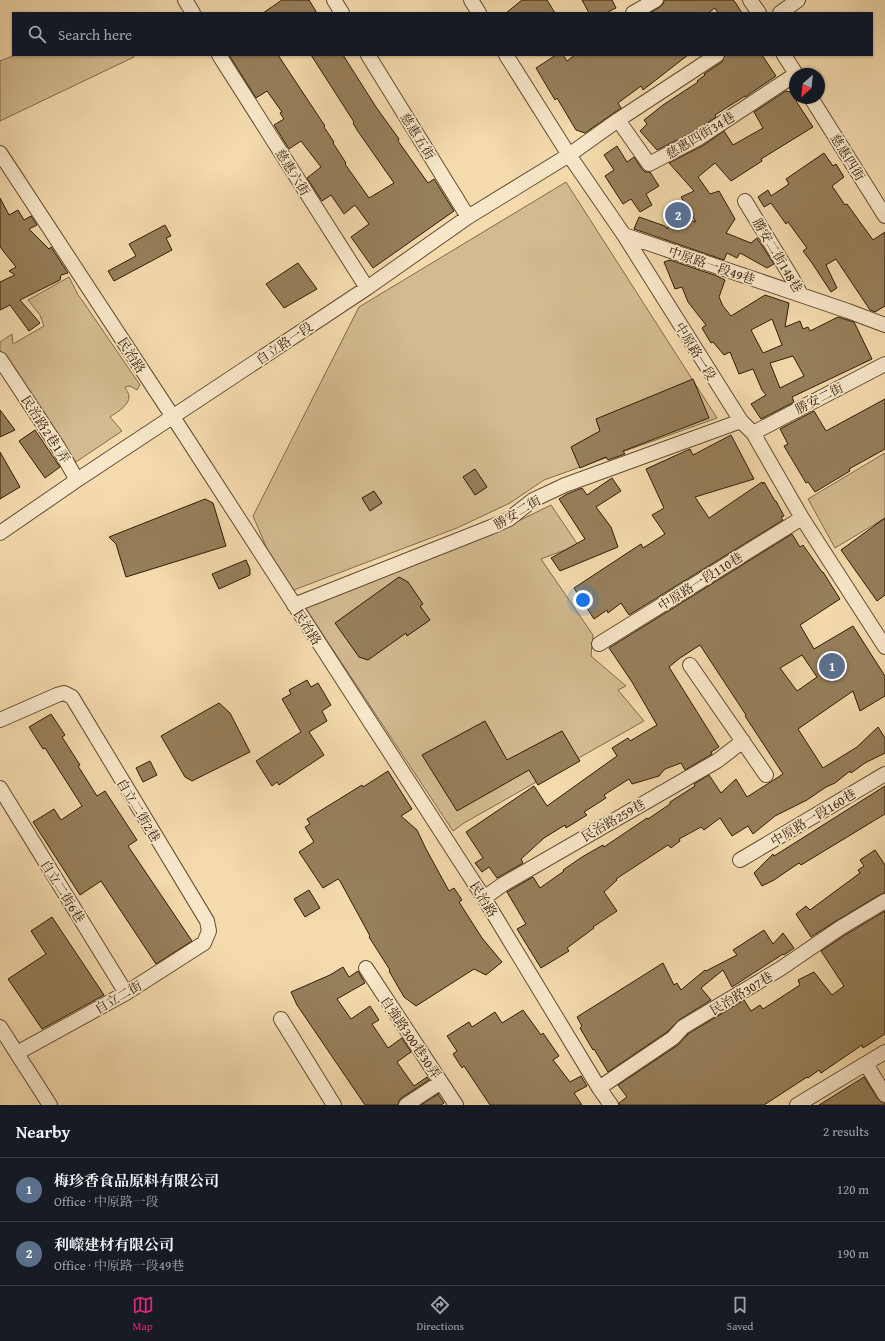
<!DOCTYPE html>
<html lang="en">
<head>
<meta charset="utf-8">
<style>
  body { margin:0; font-family:"Gentium Book Plus","Noto Serif TC",serif; background:#20242c; color:#f1f3f6 }
  .compass { position:absolute; left:789px; top:68px; width:36px; height:36px; border-radius:50%; background:#171b24; box-shadow:0 1px 3px #0004; rotate:207deg }
  .you { position:absolute; left:583px; top:600px; width:14px; height:14px; margin:-10px; border:3px solid #fff; border-radius:50%; background:#1a73e8; box-shadow:0 0 0 6px #1a73e833 }
  .badge { display:grid; place-items:center; width:26px; height:26px; border-radius:50%; background:#db2777; color:#fff; font-size:13px; font-weight:700 }
  .pin { position:absolute; translate:-50% -50%; border:2px solid #fff; box-shadow:0 1px 4px #0006 }
  .list { margin:0; padding:0; list-style:none }
  h2 { display:flex; justify-content:space-between; align-items:center; height:52px; margin:0; padding:0 16px; font-size:17px }
  h2 small { font-size:13px; font-weight:400; color:#9ea1a6 }
  .list li { display:grid; grid-template-columns:26px 1fr auto; gap:12px; align-items:center; box-sizing:border-box; height:64px; padding:0 16px; border-top:1px solid #363941 }
  .list b { display:block; font-size:15px; white-space:nowrap }
  .list p { margin:0; font-size:13px; white-space:nowrap; color:#9ea1a6 }
  .list em { font-size:13px; font-style:normal; color:#9ea1a6 }
  .icon { flex:none; width:22px; height:22px; fill:none; stroke:currentColor; stroke-width:2; stroke-linecap:round; stroke-linejoin:round }
  .map { position:relative; flex:none; width:885px; height:1105px; overflow:hidden }
  .search { position:absolute; background:#171b24; box-shadow:0 1px 3px #0004; left:12px; right:12px; top:12px; height:44px; display:flex; align-items:center; gap:10px; box-sizing:border-box; padding:0 14px; border-radius:0px; color:#9ea1a6; font-size:15px }
  .sheet { height:180px; background:#171b24 }
  nav { display:flex; justify-content:space-around; align-items:center; box-sizing:border-box; height:56px; border-top:1px solid #363941; background:#171b24; font-size:11px; color:#9ea1a6 }
  nav a { display:grid; justify-items:center; gap:2px }
  nav .on { color:#db2777 }
  .map>svg:first-child { display:block }
  .green { fill:#d3ba90; stroke:#826b4a }
  .building { fill:#967f5b; stroke:#301c03; fill-rule:evenodd }
  .lines { fill:none; stroke-linecap:round; stroke-linejoin:round }
  .minor-casing { stroke:#614c2e; stroke-width:16 }
  .minor { stroke:#f8e7ca; stroke-width:14 }
  .labels { text-anchor:middle; stroke-width:3.5; stroke-linejoin:round; paint-order:stroke }
  .street-label { font-size:13px; fill:#301c03; stroke:#f8e7ca }
</style>
</head>
<body>
<div class="map">
<svg width="885" height="1105" viewBox="0 0 885 1105">
  <rect width="100%" height="100%" fill="#f4daad"/>
  <filter id="stains"><feTurbulence type="fractalNoise" baseFrequency=".005" numOctaves="4"/><feColorMatrix values="0 0 0 0 .2 0 0 0 0 .09 0 0 0 0 .02 0 0 0 .5 -.17"/></filter>
  <radialGradient id="worn" r=".72"><stop offset=".6" stop-color="#630" stop-opacity="0"/><stop offset="1" stop-color="#630" stop-opacity=".3"/></radialGradient>
  <path class="green" d="M15 55H133L134 57 0 121V61Z
    M566 182 717 418 544 480 510 503 457 528 286 593 253 516 359 307Z
    M69 277 78 295 84 303 140 385 137 390 130 386 125 387C126 390 129 393 129 396 130 405 116 413 110 417L122 431 76 462 0 350V342L12 334 13 344 44 326 40 315 28 300Z
    M885 453V518L835 548 808 499Z
    M551 505 578 545 541 559 593 635 591 656 626 686 618 690 644 721 464 823 453 831 304 606 502 529Z"/>
  <path class="building" d="M282 0H309L317 13H263Z
    M522 0H547L555 13H506Z
    M582 0H612L616 8 606 13H589Z
    M664 0H733L735 2 742 13H718L715 8 708 13H650L660 7 663 4Z
    M229 55H278L325 126 324 127 334 142 333 143 346 163 345 164 369 198 394 183 357 130 353 123 354 122 311 55H343L376 107 399 139 398 141 428 183 434 179 454 211 373 268 351 237 369 224 355 205 344 214 331 195 322 201 307 178 321 167 301 141 289 149 274 125 284 119 280 113 282 112 267 91 256 98Z
    M556 55H563L567 61 575 55H688L643 90 641 86 618 103 621 108 585 133 576 130 557 98 555 100 536 68Z
    M725 55H762L776 76 745 97V96L715 115 716 117 695 131 657 150 640 131 647 124 644 120 663 105 698 82 697 81 705 75 704 74 722 62Z
    M786 91 790 92 798 100 796 101 813 127 761 159 762 161 731 181 715 163 698 177 710 194 719 191 735 219 726 233 751 243 757 238 774 264 767 268 740 253 737 258 727 253 724 260 634 229 639 217 665 226 667 229 674 214 696 222 681 197 694 191 669 163 704 145 724 131 733 145 763 128 754 112Z
    M617 146 627 162 634 157 642 169 645 172H650L659 186 646 194 652 205 640 212 631 199 623 204 605 176 614 170 604 155Z
    M824 153 833 166 836 164 844 177 832 186 845 205 847 204 873 240 885 232V306L875 312 870 310 836 259 826 265 837 288 831 292 812 263 803 251 807 248 788 222 786 224 771 203 764 207 758 197 768 190 771 196 789 184 786 179Z
    M0 198 9 215 18 210 24 220 31 216 37 225 29 229 49 249 51 247 68 273 61 275 60 280 20 300 40 323 29 331 10 305 0 310V282L15 275 9 271 16 267 0 247Z
    M165 225 171 236 166 238 172 250 114 281 108 271 136 256 129 244Z
    M670 260 717 276 725 280 719 297 723 306 731 316 765 295 789 303 785 327 800 321 803 329 808 327 810 331 838 317 854 322 872 359 792 397 794 402 761 419 751 404 766 395 762 390 753 369 739 374 730 352 724 355 713 342 711 343 702 328 706 325 688 302 682 287 675 289 664 262ZM772 319 782 345 763 353 751 330ZM793 356 804 376 780 388 770 363Z
    M298 263 317 289 284 308 266 284Z
    M693 379 709 418 623 451 625 454 608 460 606 457 580 468 571 447 600 431 596 419Z
    M885 399V449L849 469 850 471 815 492 808 482 806 483 784 446 788 444 780 429 814 411 826 431Z
    M0 410 15 430 0 437Z
    M35 430 60 467 45 478 19 441Z
    M731 435 754 479 695 497 709 518 762 482 763 484 764 482 775 501H776L784 516 781 517 783 520 629 615 621 603 608 613 607 610 594 619 574 588 641 544 643 548 665 534 652 515 664 508 646 469 690 449 693 455Z
    M0 452 20 487 0 499Z
    M475 469 487 487 475 495 463 477Z
    M612 478 621 491 596 507 611 527 618 547 560 571 551 558 585 539 559 499 567 494 582 488 587 495Z
    M374 491 382 503 370 511 362 498Z
    M205 499 213 503 226 546 126 577 116 544 109 537Z
    M885 518V595L877 601 841 550Z
    M792 534 800 547 803 545 822 572H823L840 599 800 625 814 649 853 626 885 676V696L860 711 853 691 798 729 823 768 857 747 878 727 885 738V753L865 763 851 773 850 771 835 783 826 787 807 800 775 816 753 834 748 826 732 836 720 818 704 830 701 827 679 839 680 841 671 848 668 845 616 879 617 880 604 892 617 911 593 927 594 928 567 948 569 951 541 968 517 929 526 924 507 892 533 877 540 888 564 871 563 870 582 857 603 845 604 847 647 818 648 819 670 804V802L695 786 694 784 709 775 721 793 736 779 747 797 783 774 745 716 746 715 700 645 680 658 669 667 719 747 711 752 712 754 685 770 681 763 665 769 659 776 632 784 629 779 604 795 606 798 584 812 587 815 566 828 565 825 544 838 521 859 523 863 497 878 489 867 482 872 475 863 483 858 466 832 534 786 547 806 617 756 612 748 628 738 630 741 657 725 632 682 609 648ZM802 655 817 677 797 691 780 668Z
    M246 560 250 569V575L219 589 212 574Z
    M399 577 408 582 423 604 420 606 430 620 407 636 406 633 368 660 359 657 335 623Z
    M307 680 311 687 318 683 331 705 322 711 327 721 309 732 324 755 279 785 277 782 272 786 256 761 301 732 282 699 291 694 289 690Z
    M219 703 230 713 250 752 192 781 185 777 161 736Z
    M51 714 65 735 62 737 80 765 78 766 97 796 105 791 137 840 128 846 192 941 156 964 101 881 80 895 33 822 54 809 61 820 82 806 45 748 43 749 29 727Z
    M485 721 507 760 562 731 580 761 538 785 529 770 457 811 422 755Z
    M150 761 157 775 143 782 136 768Z
    M388 771 412 809 401 816 417 830 426 849 449 891 454 888 462 900 459 902 482 938 502 962 486 975 474 969 416 1006 404 997 389 971 390 970 369 937 370 936 340 881 338 879 323 888 299 852 314 842 305 827 310 824 307 819 362 785 363 787Z
    M885 786V814L801 865 799 863 774 880 762 886 754 873 773 854 774 856Z
    M875 850 885 865V893L881 894 836 921 811 937 796 914 806 906 810 910 860 873 858 870 864 866 860 860Z
    M309 890 320 908 305 917 294 899Z
    M885 911V1034L863 1048 862 1045 821 1073 819 1070 808 1078 807 1077 764 1105H619V1103L627 1097 618 1085 678 1045 688 1034 744 1000 751 1011 760 1005 763 1009 800 985 798 980 814 972 832 995 844 986 821 951 845 935Z
    M52 917 104 995 42 1029 8 979 46 954 31 931Z
    M764 930 773 944 783 933 794 948 784 955 783 954 732 987 723 970 701 988 711 1000 679 1020 667 1032 608 1072 594 1049 593 1050 580 1028 582 1026 577 1017 663 963 674 985 677 983 681 990 705 970 706 971 737 955 733 950Z
    M343 967 349 977 358 971 365 983 337 999 351 1019 370 1006 379 1020 372 1024 388 1048 402 1038 411 1052 397 1062 414 1086 427 1077 429 1080 401 1098 399 1101 398 1105H365L297 1005 291 992 330 975Z
    M523 1010 541 1035 543 1033 559 1056 553 1060 570 1082 581 1076 587 1086 574 1093 582 1105H490L464 1066 462 1068 453 1054 457 1051 447 1036 469 1022 472 1027 495 1012 502 1023Z
    M864 1077 878 1099 881 1102 885 1103V1105H819Z
    M438 1094 444 1103 441 1105H421Z"/>
  <g class="lines">
    <g class="minor-casing">
      <path id="minor" d="M185 0 193 13
        M334 0 342 13
        M471 0 479 13
        M750 0 759 13
        M633 13 656 0
        M780 13 798 0
        M219 55 367 288
        M368 55 468 217
        M506 55 569 155 624 235 741 421 753 433 802 518 885 647
        M784 55 796 74
        M811 98 885 216
        M618 120 649 164 699 138 796 74
        M0 153 173 417 484 898 599 1088 611 1105
        M745 201 792 278 801 295
        M624 235 848 311 885 325
        M0 359 58 447 77 480
        M753 433 885 364
        M0 533 77 480 367 288 468 217 569 155 618 120 717 55
        M294 605 491 527 509 519 533 500 565 485 741 421
        M599 644 802 518
        M690 665 766 775
        M0 720 57 695 64 693 72 697 207 921 209 931 204 943 126 993 17 1053
        M0 788 126 993
        M740 860 885 774
        M484 898 502 885 717 761 743 741
        M366 968 456 1105
        M281 1019 334 1105
        M0 1027 50 1105
        M866 1064 885 1095
        M599 1088 673 1038 683 1027 780 969 840 928 885 901
        M406 1105 441 1082
        M797 1105 885 1052"/>
    </g>
    <use href="#minor" class="minor"/>
  </g>
  <g class="labels">
    <g class="street-label">
      <text transform="translate(700 135) rotate(-31)" y="5">慈惠四街34巷</text>
      <text transform="translate(418 136) rotate(58)" y="5">慈惠五街</text>
      <text transform="translate(848 157) rotate(58)" y="5">慈惠四街</text>
      <text transform="translate(293 172) rotate(58)" y="5">慈惠六街</text>
      <text transform="translate(778 255) rotate(59)" y="5">勝安二街148巷</text>
      <text transform="translate(712 265) rotate(19)" y="5">中原路一段49巷</text>
      <text transform="translate(284 343) rotate(-34)" y="5">自立路一段</text>
      <text transform="translate(696 351) rotate(58)" y="5">中原路一段</text>
      <text transform="translate(132 355) rotate(57)" y="5">民治路</text>
      <text transform="translate(819 398) rotate(-27)" y="5">勝安二街</text>
      <text transform="translate(46 429) rotate(57)" y="5">民治路2巷1弄</text>
      <text transform="translate(517 512) rotate(-31)" y="5">勝安二街</text>
      <text transform="translate(700 581) rotate(-32)" y="5">中原路一段110巷</text>
      <text transform="translate(308 627) rotate(57)" y="5">民治路</text>
      <text transform="translate(139 810) rotate(59)" y="5">自立二街2巷</text>
      <text transform="translate(813 817) rotate(-31)" y="5">中原路一段160巷</text>
      <text transform="translate(613 820) rotate(-30)" y="5">民治路259巷</text>
      <text transform="translate(63 891) rotate(58)" y="5">自立二街6巷</text>
      <text transform="translate(484 899) rotate(58)" y="5">民治路</text>
      <text transform="translate(741 993) rotate(-31)" y="5">民治路307巷</text>
      <text transform="translate(118 997) rotate(-30)" y="5">自立二街</text>
      <text transform="translate(411 1037) rotate(56)" y="5">自強路300巷30弄</text>
    </g>
  </g>
  <rect width="100%" height="100%" filter="url(#stains)"/>
  <rect width="100%" height="100%" fill="url(#worn)"/>
</svg>
<svg class="compass" viewBox="-18 -18 36 36"><path d="M0-13l5 13h-10z" fill="#e53935"/><path d="M0 13l5-13h-10z" fill="#9ea1a6"/></svg>
<div class="you"></div>
<div class="pin badge" style="left:832px;top:666px;background:#5c6f8a">1</div>
<div class="pin badge" style="left:678px;top:215px;background:#5c6f8a">2</div>
<div class="search"><svg class="icon" aria-label="search" viewBox="0 0 24 24"><circle cx="10" cy="10" r="6"/><path d="M15 15l6 6"/></svg>Search here</div>
</div>
<section class="sheet">
<h2>Nearby<small>2 results</small></h2>
<ul class="list">
<li><span class="badge" style="background:#5c6f8a">1</span><div><b>梅珍香食品原料有限公司</b><p>Office · 中原路一段</p></div><em>120 m</em></li>
<li><span class="badge" style="background:#5c6f8a">2</span><div><b>利嶸建材有限公司</b><p>Office · 中原路一段49巷</p></div><em>190 m</em></li>
</ul>
</section>
<nav>
<a class="on"><svg class="icon" aria-label="map" viewBox="0 0 24 24"><path d="M3 6l6-2 6 2 6-2v14l-6 2-6-2-6 2zM9 4v14M15 6v14"/></svg>Map</a>
<a><svg class="icon" aria-label="directions" viewBox="0 0 24 24"><path d="M12 3l9 9-9 9-9-9zM9 14v-3h6M13 9l2 2-2 2"/></svg>Directions</a>
<a><svg class="icon" aria-label="saved" viewBox="0 0 24 24"><path d="M7 4h10v16l-5-4-5 4z"/></svg>Saved</a>
</nav>
</body>
</html>
